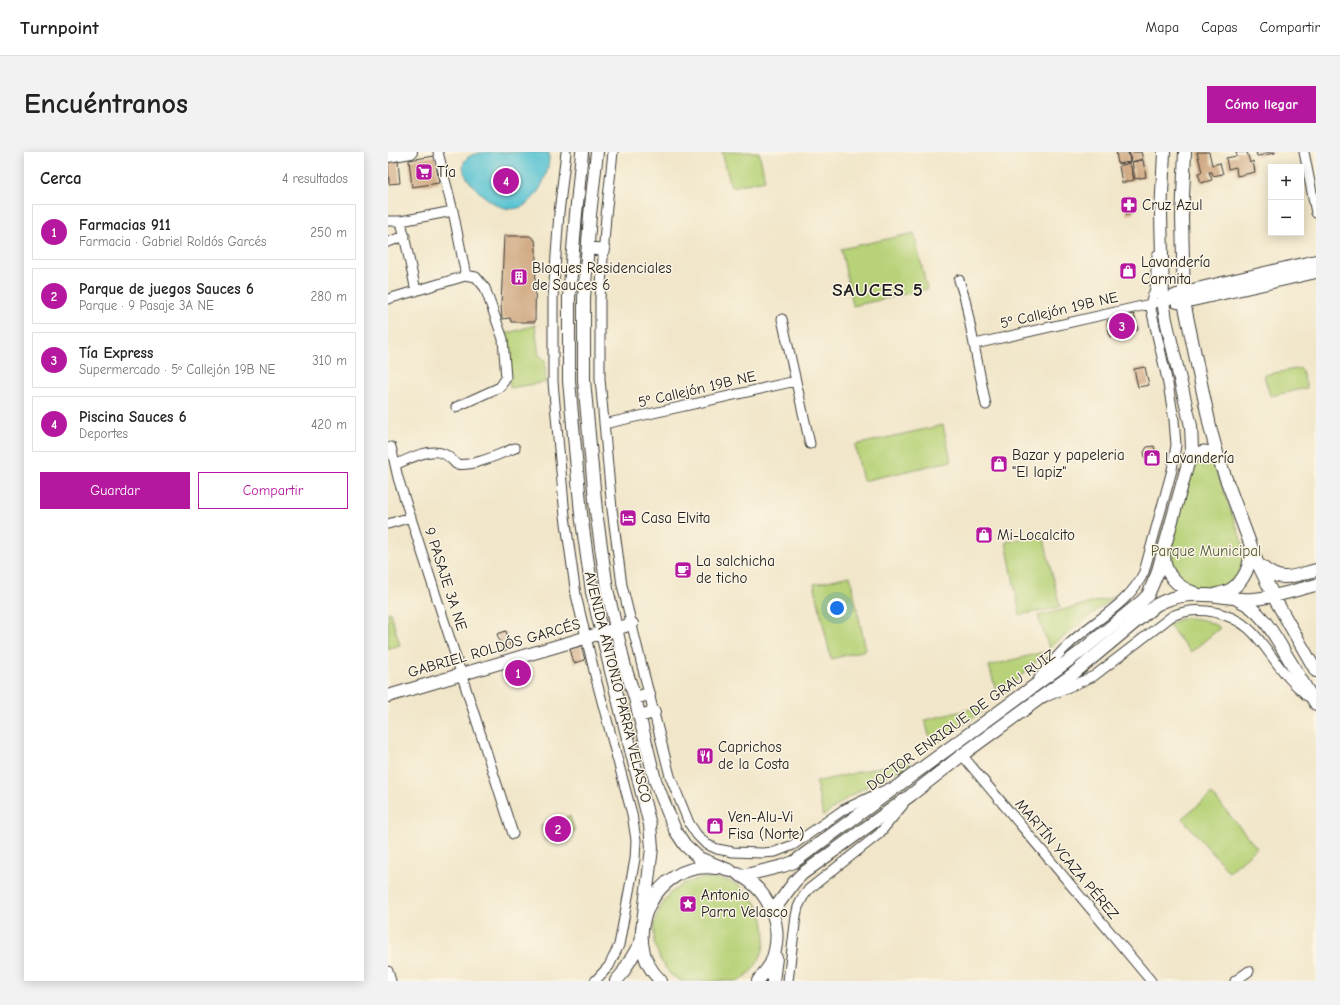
<!DOCTYPE html>
<html lang="es">
<head>
<meta charset="utf-8">
<style>
  body { margin:0; font-family:"Comic Neue",sans-serif; background:#f2f2f2; color:#222 }
  .controls { position:absolute; right:12px; top:12px; display:grid; overflow:hidden; border-radius:0px; box-shadow:0 2px 10px #0003 }
  .controls button { width:36px; height:36px; display:grid; place-items:center; padding:0; border:0; border-bottom:1px solid #e0e0e0; background:#fff; color:#222; font:20px sans-serif }
  .you { position:absolute; left:449px; top:456px; width:14px; height:14px; margin:-10px; border:3px solid #fff; border-radius:50%; background:#1a73e8; box-shadow:0 0 0 6px #1a73e833 }
  .badge { display:grid; place-items:center; width:26px; height:26px; border-radius:50%; background:#b5179e; color:#fff; font-size:13px; font-weight:700 }
  .pin { position:absolute; translate:-50% -50%; border:2px solid #fff; box-shadow:0 1px 4px #0006 }
  .list { margin:0; padding:0; list-style:none }
  h2 { display:flex; justify-content:space-between; align-items:center; height:52px; margin:0; padding:0 16px; font-size:17px }
  h2 small { font-size:13px; font-weight:400; color:#767676 }
  .list li { display:grid; grid-template-columns:26px 1fr auto; gap:12px; align-items:center; box-sizing:border-box; height:56px; margin:0 8px 8px; padding:0 8px; border:1px solid #e0e0e0; border-radius:0px }
  .list b { display:block; font-size:15px; white-space:nowrap }
  .list p { margin:0; font-size:13px; white-space:nowrap; color:#767676 }
  .list em { font-size:13px; font-style:normal; color:#767676 }
  .actions { display:flex; gap:8px; padding:12px 16px }
  .actions a { flex:1; padding:9px 0; border:1px solid #b5179e; border-radius:0px; text-align:center; font-size:14px; color:#b5179e }
  .actions .main { background:#b5179e; color:#fff }
  .map { position:relative; flex:none; width:928px; height:829px; overflow:hidden; border-radius:0px }
  header { display:flex; align-items:center; gap:24px; box-sizing:border-box; height:56px; padding:0 20px; background:#fff; border-bottom:1px solid #e0e0e0 }
  header strong { font-size:19px }
  nav { display:flex; gap:22px; margin-inline-start:auto; font-size:14px }
  .intro { display:flex; align-items:center; justify-content:space-between; box-sizing:border-box; height:96px; padding:0 24px }
  h1 { margin:0; font-size:28px }
  .button { padding:10px 18px; border-radius:0px; background:#b5179e; color:#fff; font-size:14px; font-weight:700 }
  main { display:flex; gap:24px; padding:0 24px }
  aside { flex:1; background:#fff; border-radius:0px; box-shadow:0 2px 10px #0003 }
  .map>svg:first-child { display:block }
  .green { fill:#b7d278; stroke:#6a774a }
  .water { fill:#58c3d2; stroke:#3a7077 }
  .building { fill:#d1ac86 }
  .lines { fill:none; stroke-linecap:round; stroke-linejoin:round }
  .street-casing { stroke:#3c3a36; stroke-width:11 }
  .secondary-casing { stroke:#3c3a36; stroke-width:14 }
  .street { stroke:#fff; stroke-width:9 }
  .secondary { stroke:#fff; stroke-width:12 }
  .labels { text-anchor:middle; stroke-width:3; stroke-linejoin:round; paint-order:stroke }
  .poi-label { font-size:15px; fill:#1c1c1c; stroke:#fcf5e5; text-anchor:start }
  .street-label { font-size:15px; fill:#1c1c1c; stroke:#fcf5e5 }
  .park-label { font-size:15px; fill:#525c3c; stroke:#fcf5e5 }
  .district-label { font-size:19px; font-weight:bold; letter-spacing:1px; fill:#1c1c1c; stroke:#fcf5e5 }
</style>
</head>
<body>
<header>
<strong>Turnpoint</strong>
<nav><a>Mapa</a><a>Capas</a><a>Compartir</a></nav>
</header>
<div class="intro"><h1>Encuéntranos</h1><a class="button">Cómo llegar</a></div>
<main>
<aside>
<h2>Cerca<small>4 resultados</small></h2>
<ul class="list">
<li><span class="badge">1</span><div><b>Farmacias 911</b><p>Farmacia · Gabriel Roldós Garcés</p></div><em>250 m</em></li>
<li><span class="badge">2</span><div><b>Parque de juegos Sauces 6</b><p>Parque · 9 Pasaje 3A NE</p></div><em>280 m</em></li>
<li><span class="badge">3</span><div><b>Tía Express</b><p>Supermercado · 5º Callejón 19B NE</p></div><em>310 m</em></li>
<li><span class="badge">4</span><div><b>Piscina Sauces 6</b><p>Deportes</p></div><em>420 m</em></li>
</ul>
<div class="actions"><a class="main">Guardar</a><a>Compartir</a></div>
</aside>
<div class="map">
<svg width="928" height="829" viewBox="0 0 928 829">
  <rect width="100%" height="100%" fill="#fcf5e5"/>
  <filter id="ink" filterUnits="userSpaceOnUse"><feTurbulence type="fractalNoise" baseFrequency=".025" numOctaves="2"/><feDisplacementMap in="SourceGraphic" scale="8" xChannelSelector="R" yChannelSelector="G"/><feConvolveMatrix kernelMatrix="1 2 1 2 8 2 1 2 1" color-interpolation-filters="sRGB"/></filter>
  <filter id="wash" filterUnits="userSpaceOnUse"><feTurbulence type="fractalNoise" baseFrequency=".012" numOctaves="4" result="noise"/><feDisplacementMap in="SourceGraphic" scale="16" xChannelSelector="R" yChannelSelector="G"/><feGaussianBlur stdDeviation="0.9" result="paint"/><feColorMatrix in="noise" values="0 0 0 0 0 0 0 0 0 0 0 0 0 0 0 0 0 1.4 0 .05"/><feComposite in="paint" operator="in"/></filter>
  <g filter="url(#wash)">
    <rect width="100%" height="100%" fill="#f1e6c9"/>
    <path class="green" d="M334 0H371L377 28 343 35Z
      M526 81 539 137 465 154 453 97Z
      M147 173 151 203 157 208 158 230 122 236 114 183Z
      M913 216 919 236 882 244 876 223Z
      M555 273 563 309 475 329 467 293Z
      M818 305 823 307 826 312 856 396V404L850 424 841 432 824 440 811 439 795 429 785 417 783 411 782 406 784 386 807 310 810 307Z
      M655 383 672 455 632 463 618 390Z
      M462 424 478 498 443 507 426 432Z
      M726 445 661 496 650 464Z
      M0 460H2L12 493 0 497Z
      M796 466C810 466 821 468 832 476L803 500 780 473 790 468Z
      M659 499 610 546 601 514Z
      M595 554 596 558 544 595 537 568Z
      M521 608 524 612 484 631 461 645 435 664 428 630Z
      M824 642 869 696 841 720 794 666Z
      M182 664 187 680 158 689 153 674Z
      M314 726C327 726 339 727 350 733 378 750 386 792 365 817 362 821 356 825 352 829H293L282 822 272 807 266 790V773L272 756 282 741 297 731Z"/>
    <path class="water" d="M97 0H161C162 14 157 29 149 41 144 48 138 54 130 56 124 58 114 56 109 53 97 47 64 20 79 6 83 2 91 1 97 0Z"/>
    <g id="blocks">
      <path class="building" d="M728 0H740L742 10 730 12Z
        M741 0H753L755 7 743 10Z
        M809 0H821L824 13 832 11 835 22 825 24 824 20H821L824 28 813 31 810 21 814 20Z
        M848 0H859L862 11 865 9 867 20 849 24 848 15 840 17 838 6 849 4Z
        M868 0H887V1L869 4Z
        M47 4 51 31 24 35 21 8Z
        M755 8 758 25 747 27 744 10Z
        M10 9 12 31 1 32 0 10Z
        M742 11 746 28 734 31 731 14Z
        M742 44 746 61 739 63 735 46Z
        M116 84H142L147 88 148 98 147 170H123L122 166 114 167 113 153Z
        M743 114 745 123 736 124 735 115Z
        M746 162 750 178 722 185 719 169Z
        M757 215 761 233 750 235 746 217Z
        M766 294 769 308 758 311 756 300 759 295Z
        M118 479 123 496 115 499 109 482Z
        M193 494 197 508 186 511 182 497Z"/>
    </g>
  </g>
  <g filter="url(#ink)">
    <use href="#blocks" fill-opacity="0" stroke="#3c3a36" stroke-width="1"/>
    <g class="lines">
      <g class="street-casing">
        <path id="street" d="M50 0 65 59 77 119 76 123
          M178 0 171 61 165 146V230L177 364 188 443 207 523 244 662 248 688 247 707 231 793 221 814 207 829
          M225 0 218 64 212 147V227L224 357 234 433 253 510 282 624 301 671 309 683 318 692 329 697 345 700 374 701 387 700 405 693 455 658 501 636
          M916 0 928 61
          M0 69H13L65 59
          M13 69 28 139
          M0 90 17 84
          M571 128 577 147 598 253
          M0 147 74 125 76 123
          M394 167 422 292
          M587 192 767 151
          M68 255 112 235 118 226 115 187 97 136 88 125 76 123
          M216 272 408 229
          M3 295 10 326 125 682
          M7 313C20 307 43 295 56 302 61 304 65 309 68 312 86 315 111 302 127 296
          M0 372 23 365
          M651 526C660 516 669 503 679 494 705 468 740 454 756 420L784 318 788 293 786 268 780 232 762 152 767 137 769 103
          M660 544 706 524 784 464C798 458 810 457 826 460 868 469 874 496 900 525 906 532 913 538 919 544
          M574 603 763 829
          M0 819 3 829
          M400 829 408 764 410 755 415 745 421 737 491 682 515 653
          M847 829 861 819"/>
      </g>
      <g class="secondary-casing">
        <path id="secondary" d="M194 0 188 62 181 146V229L193 362 204 440 223 519 262 673 264 696 255 770
          M209 0 202 63 196 147V228L208 359 219 437 237 515 247 546 267 628 287 678 297 693 311 706 343 719
          M797 0 794 65 796 150 823 279 831 308 869 410 888 449 928 519
          M0 4 23 0
          M200 96 216 98
          M775 149 796 140 928 109
          M789 150H796L928 120
          M800 311C808 298 821 295 831 308
          M776 403C776 422 790 436 807 441
          M873 414C893 432 905 424 928 418
          M829 442C852 439 864 417 862 395
          M850 448C875 458 889 488 902 509 911 524 919 538 928 552
          M0 544 244 472
          M247 546 261 542
          M251 564 266 560
          M350 722C383 739 397 777 383 811 380 817 374 823 370 829
          M354 724 395 714 406 710 691 501 753 450 760 443 769 422 804 297 803 274 778 168 775 149 773 62 776 0
          M385 759 407 729 414 722 523 643 574 603 685 522 768 453C790 441 812 441 837 445 846 446 855 448 865 447 886 446 907 438 928 433
          M228 829 234 822 254 788
          M273 829C228 787 268 707 328 716
          M385 829 388 806"/>
      </g>
      <use href="#street" class="street"/>
      <use href="#secondary" class="secondary"/>
    </g>
  </g>
  <defs>
    <g id="supermarket-square" transform="scale(0.9)"><rect x="-9" y="-9" width="18" height="18" rx="4" fill="#b5179e" stroke="#fcf5e5"/><path d="M-6-5.5h2.5l.6 2H6L4.5 2H-2.5L-4.4-4H-6ZM-1.5 3.2a1.3 1.3 0 1 0 .1 0ZM3 3.2a1.3 1.3 0 1 0 .1 0Z" fill="#fff"/></g>
    <g id="pharmacy-square" transform="scale(0.9)"><rect x="-9" y="-9" width="18" height="18" rx="4" fill="#b5179e" stroke="#fcf5e5"/><path d="M-2-6h4v4h4v4h-4v4h-4v-4h-4v-4h4Z" fill="#fff"/></g>
    <g id="shop-square" transform="scale(0.9)"><rect x="-9" y="-9" width="18" height="18" rx="4" fill="#b5179e" stroke="#fcf5e5"/><path d="M-5-2.5h2.3a2.7 3.5 0 0 1 5.4 0H5L5.5 6h-11ZM-1.5-2.5h3a1.5 2.3 0 0 0-3 0Z" fill="#fff"/></g>
    <g id="building-square" transform="scale(0.9)"><rect x="-9" y="-9" width="18" height="18" rx="4" fill="#b5179e" stroke="#fcf5e5"/><path d="M-4-6H4V6H1V3H-1V6H-4ZM-2.5-4.3h1.7v1.8h-1.7ZM.8-4.3h1.7v1.8H.8ZM-2.5-1h1.7V.8h-1.7ZM.8-1h1.7V.8H.8Z" fill="#fff"/></g>
    <g id="hotel-square" transform="scale(0.9)"><rect x="-9" y="-9" width="18" height="18" rx="4" fill="#b5179e" stroke="#fcf5e5"/><path d="M-6-4.5h1.5V1H6V5H4.5V3h-9V5H-6ZM-4 0a1.8 1.8 0 1 1 3.6 0ZM.5 0V-2.5h3Q6-2.5 6 0Z" fill="#fff"/></g>
    <g id="cafe-square" transform="scale(0.9)"><rect x="-9" y="-9" width="18" height="18" rx="4" fill="#b5179e" stroke="#fcf5e5"/><path d="M-5.5-4.5H6V0H3Q3 3.5 0 3.5H-2.5Q-5.5 3.5-5.5 0ZM3-3.2v2h1.7v-2ZM-6 4.5H4V6H-6Z" fill="#fff"/></g>
    <g id="restaurant-square" transform="scale(0.9)"><rect x="-9" y="-9" width="18" height="18" rx="4" fill="#b5179e" stroke="#fcf5e5"/><path d="M-5-6h1v4h1v-4h1v4h1v-4h1v5L-1.5 .5V6h-2V.5L-5-1ZM5-6V6H3V1.5H1.5Q1.5-4 5-6Z" fill="#fff"/></g>
    <g id="sight-square" transform="scale(0.9)"><rect x="-9" y="-9" width="18" height="18" rx="4" fill="#b5179e" stroke="#fcf5e5"/><path d="M0-6L1.8-2.2L6-1.7L2.9 1.2L3.7 5.4L0 3.3L-3.7 5.4L-2.9 1.2L-6-1.7L-1.8-2.2Z" fill="#fff"/></g>
  </defs>
  <g fill-rule="evenodd">
    <use href="#supermarket-square" x="36" y="20"/>
    <use href="#pharmacy-square" x="741" y="53"/>
    <use href="#shop-square" x="740" y="119"/>
    <use href="#building-square" x="131" y="125"/>
    <use href="#shop-square" x="764" y="306"/>
    <use href="#shop-square" x="611" y="312"/>
    <use href="#hotel-square" x="240" y="366"/>
    <use href="#shop-square" x="596" y="383"/>
    <use href="#cafe-square" x="295" y="418"/>
    <use href="#restaurant-square" x="317" y="604"/>
    <use href="#shop-square" x="327" y="674"/>
    <use href="#sight-square" x="300" y="752"/>
  </g>
  <g class="labels">
    <g class="poi-label">
      <text x="49" y="25">Tía</text>
      <text x="754" y="58">Cruz Azul</text>
      <text x="753" y="115">Lavandería<tspan x="753" dy="17">Carmita</tspan></text>
      <text x="144" y="121">Bloques Residenciales<tspan x="144" dy="17">de Sauces 6</tspan></text>
      <text x="624" y="308">Bazar y papeleria<tspan x="624" dy="17">"El lapiz"</tspan></text>
      <text x="777" y="311">Lavandería</text>
      <text x="253" y="371">Casa Elvita</text>
      <text x="609" y="388">Mi-Localcito</text>
      <text x="308" y="414">La salchicha<tspan x="308" dy="17">de ticho</tspan></text>
      <text x="330" y="600">Caprichos<tspan x="330" dy="17">de la Costa</tspan></text>
      <text x="340" y="670">Ven-Alu-Vi<tspan x="340" dy="17">Fisa (Norte)</tspan></text>
      <text x="313" y="748">Antonio<tspan x="313" dy="17">Parra Velasco</tspan></text>
    </g>
    <g class="street-label">
      <text transform="translate(671 158) rotate(-13)" y="5">5º Callejón 19B NE</text>
      <text transform="translate(309 237) rotate(-13)" y="5">5º Callejón 19B NE</text>
      <text transform="translate(58 427) rotate(72)" y="5">9 PASAJE 3A NE</text>
      <text transform="translate(106 496) rotate(-16)" y="5">GABRIEL ROLDÓS GARCÉS</text>
      <text transform="translate(230 535) rotate(76)" y="5">AVENIDA ANTONIO PARRA VELASCO</text>
      <text transform="translate(573 568) rotate(-36)" y="5">DOCTOR ENRIQUE DE GRAU RUIZ</text>
      <text transform="translate(679 707) rotate(50)" y="5">MARTÍN YCAZA PÉREZ</text>
    </g>
    <g class="park-label">
      <text x="818" y="404">Parque Municipal</text>
    </g>
    <g class="district-label">
      <text x="490" y="144">SAUCES 5</text>
    </g>
  </g>
</svg>
<div class="controls">
<button>+</button>
<button>−</button>
</div>
<div class="you"></div>
<div class="pin badge" style="left:130px;top:521px">1</div>
<div class="pin badge" style="left:170px;top:677px">2</div>
<div class="pin badge" style="left:734px;top:174px">3</div>
<div class="pin badge" style="left:118px;top:29px">4</div>
</div>
</main>
</body>
</html>
